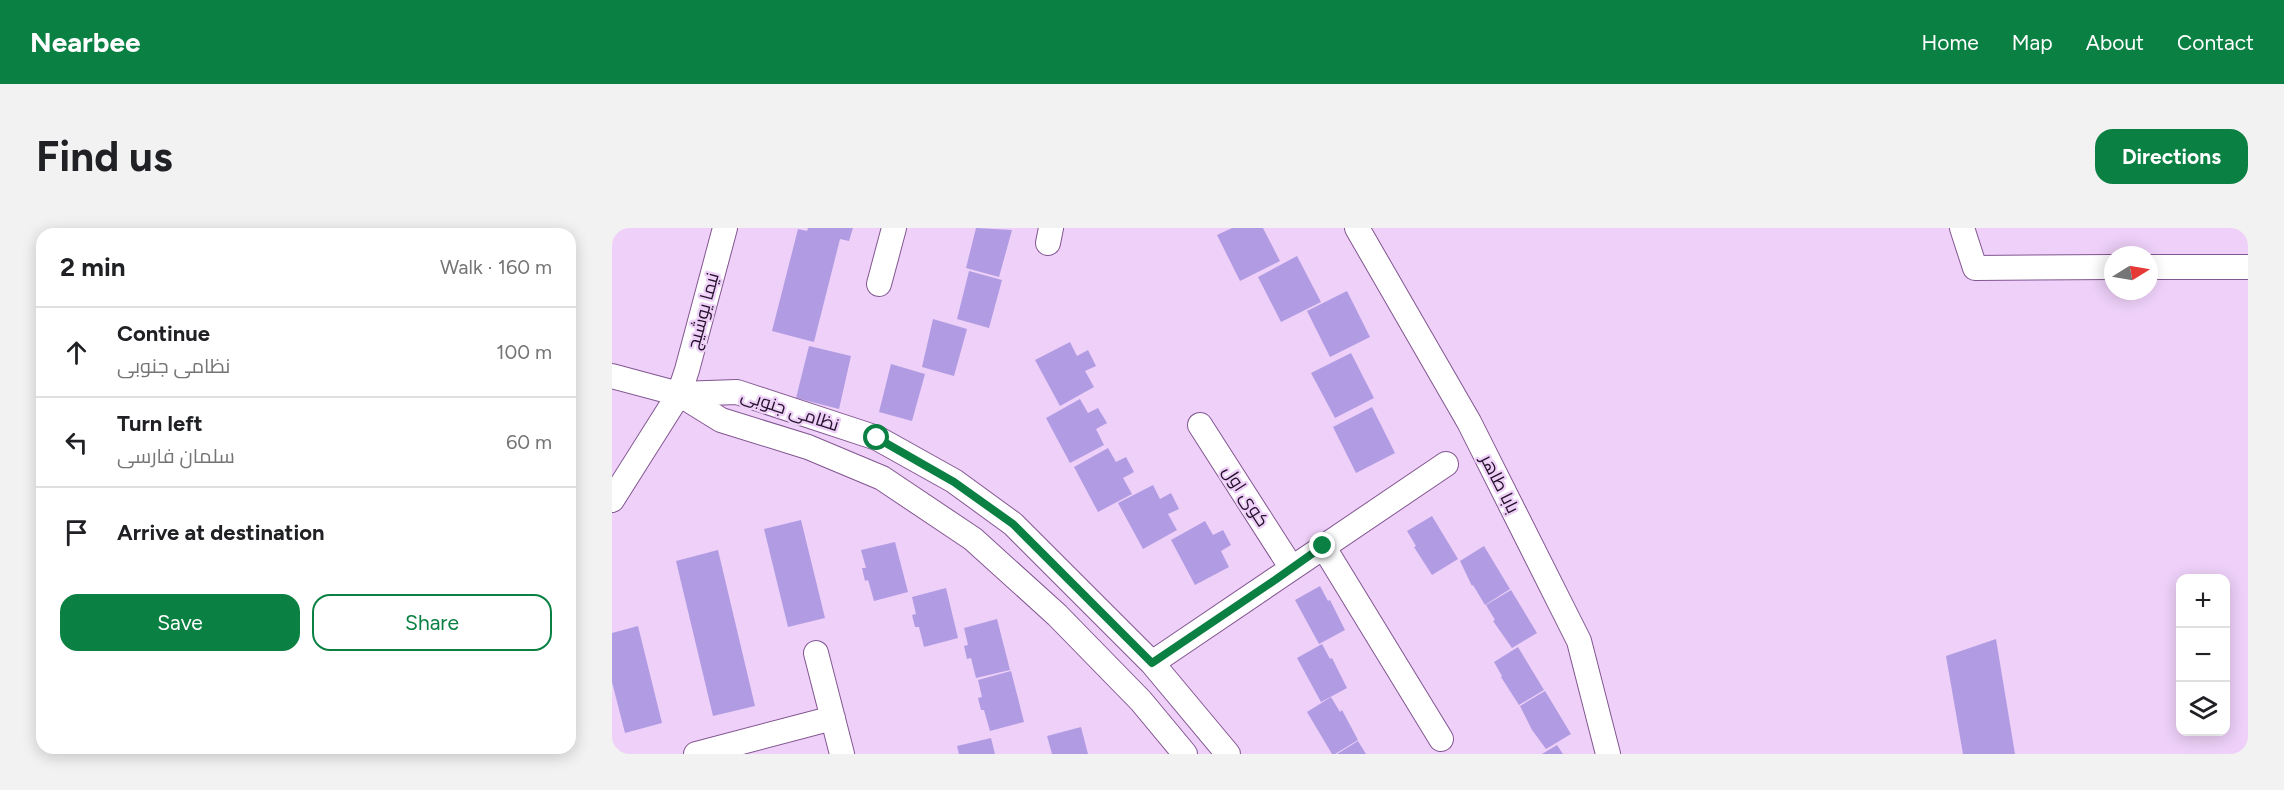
<!DOCTYPE html>
<html lang="en">
<head>
<meta charset="utf-8">
<style>
  body { margin:0; font-family:Figtree,Cairo,sans-serif; background:#f2f2f2; color:#202124 }
  .controls { position:absolute; right:18px; bottom:18px; display:grid; overflow:hidden; border-radius:12px; box-shadow:0 3px 15px #0003 }
  .controls button { width:54px; height:54px; display:grid; place-items:center; padding:0; border:0; border-bottom:2px solid #e0e0e0; background:#fff; color:#202124; font:30px sans-serif }
  .compass { position:absolute; left:1492px; top:18px; width:54px; height:54px; border-radius:50%; background:#fff; box-shadow:0 3px 15px #0003; rotate:79deg }
  .stop { position:absolute; width:18px; height:18px; margin:-14px; border:4px solid #0b8043; border-radius:50%; background:#fff }
  .stop.end { background:#0b8043; border-color:#fff; box-shadow:0 2px 6px #0008 }
  .list { margin:0; padding:0; list-style:none }
  h2 { display:flex; justify-content:space-between; align-items:center; height:78px; margin:0; padding:0 24px; font-size:26px }
  h2 small { font-size:20px; font-weight:400; color:#757577 }
  .list li { display:grid; grid-template-columns:39px 1fr auto; gap:18px; align-items:center; box-sizing:border-box; height:90px; padding:0 24px; border-top:2px solid #e0e0e0 }
  .list b { display:block; font-size:22px; white-space:nowrap }
  .list p { margin:0; font-size:20px; white-space:nowrap; color:#757577 }
  .list em { font-size:20px; font-style:normal; color:#757577 }
  .actions { display:flex; gap:12px; padding:18px 24px }
  .actions a { flex:1; padding:14px 0; border:2px solid #0b8043; border-radius:18px; text-align:center; font-size:21px; color:#0b8043 }
  .actions .main { background:#0b8043; color:#fff }
  .icon { flex:none; width:33px; height:33px; fill:none; stroke:currentColor; stroke-width:2; stroke-linecap:round; stroke-linejoin:round }
  .map { position:relative; flex:none; width:1636px; height:526px; overflow:hidden; border-radius:18px }
  header { display:flex; align-items:center; gap:36px; box-sizing:border-box; height:84px; padding:0 30px; background:#0b8043; color:#fff }
  header strong { font-size:28px }
  nav { display:flex; gap:33px; margin-inline-start:auto; font-size:21px }
  .intro { display:flex; align-items:center; justify-content:space-between; box-sizing:border-box; height:144px; padding:0 36px }
  h1 { margin:0; font-size:42px }
  .button { padding:15px 27px; border-radius:18px; background:#0b8043; color:#fff; font-size:21px; font-weight:700 }
  main { display:flex; gap:36px; padding:0 36px }
  aside { flex:1; background:#fff; border-radius:18px; box-shadow:0 3px 15px #0003 }
  .map>svg:first-child { display:block }
  .building { fill:#b19ce3 }
  .lines { fill:none; stroke-linecap:round; stroke-linejoin:round }
  .minor-casing { stroke:#825691; stroke-width:26 }
  .minor { stroke:#fff; stroke-width:24 }
  .route { stroke:#0b8043; stroke-width:8 }
  .labels { text-anchor:middle; stroke-width:4.5; stroke-linejoin:round; paint-order:stroke }
  .street-label { font-size:18px; fill:#221028; stroke:#eed0f8 }
</style>
</head>
<body>
<header>
<strong>Nearbee</strong>
<nav><a>Home</a><a>Map</a><a>About</a><a>Contact</a></nav>
</header>
<div class="intro"><h1>Find us</h1><a class="button">Directions</a></div>
<main>
<aside>
<h2>2 min<small>Walk · 160 m</small></h2>
<ul class="list">
<li><svg class="icon" aria-label="ahead" viewBox="0 0 24 24"><path d="M12 20V5M6 11l6-6 6 6"/></svg><div><b>Continue</b><p>نظامی جنوبی</p></div><em>100 m</em></li>
<li><svg class="icon" aria-label="left" viewBox="0 0 24 24"><path d="M17 20v-9H6M10 6l-5 5 5 5"/></svg><div><b>Turn left</b><p>سلمان فارسی</p></div><em>60 m</em></li>
<li><svg class="icon" aria-label="arrive" viewBox="0 0 24 24"><path d="M6 21V4h12l-3 4 3 4H6"/></svg><div><b>Arrive at destination</b></div></li>
</ul>
<div class="actions"><a class="main">Save</a><a>Share</a></div>
</aside>
<div class="map">
<svg width="1636" height="526" viewBox="0 0 1636 526">
  <rect width="100%" height="100%" fill="#eed0f8"/>
  <path class="building" d="M196 0H241L237 13 228 11 202 114 160 103 186 1 195 3Z
    M364 0 400 2 387 49 354 40Z
    M620 0H651L668 33 628 53 605 7Z
    M685 28 709 74 669 94 646 49Z
    M357 43 390 52 377 100 345 91Z
    M735 63 758 109 718 129 695 83Z
    M321 91 355 101 342 148 310 139Z
    M458 114 465 128 476 122 484 138 473 143 482 159 448 178 423 132Z
    M197 118 239 128 227 181 184 170Z
    M739 125 762 170 723 190 699 145Z
    M279 136 313 146 300 193 267 184Z
    M468 171 476 185 486 180 495 195 484 201 492 217 458 235 434 190Z
    M760 179 783 225 744 245 721 199Z
    M496 220 504 234 514 229 522 244 511 250 520 266 486 284 462 239Z
    M541 257 548 271 559 265 567 281 556 286 565 302 531 321 506 275Z
    M820 288 846 331 820 347 802 319 804 318 795 303Z
    M189 292 213 390 176 399 152 301Z
    M593 293 601 307 611 302 619 317 609 323 617 339 583 357 559 312Z
    M283 314 296 364 262 373 256 352 253 353 250 340H254L249 322Z
    M872 318 898 361 873 377 861 357 860 358 848 333Z
    M106 322 143 478 101 488 64 333Z
    M708 358 716 373 718 372 733 402 707 416 683 372Z
    M334 360 346 410 312 419 307 399H303L300 387 304 386 300 369Z
    M899 362 925 405 900 420 881 393 883 392 874 377Z
    M385 391 398 442 364 450 359 430 355 431 352 418 356 417 352 400Z
    M26 398 50 495 13 505 0 454V405Z
    M1384 411 1403 526H1351L1334 428Z
    M710 416 718 431 720 430 735 460 709 474 685 430Z
    M906 419 932 462 907 477 889 449 890 448 882 434Z
    M399 443 412 494 378 503 372 482H369L366 470 370 469 366 452Z
    M933 463 959 506 934 521 920 502 908 478Z
    M719 469 728 484 730 482 746 512 723 526H720L695 484Z
    M469 499 476 526H440L435 508Z
    M379 510 383 526H347L345 518Z
    M746 513 754 526H725Z
    M945 517 951 526H930Z"/>
  <g class="lines">
    <g class="minor-casing">
      <path id="minor" d="M745 0 857 194 967 413 996 526
        M1350 0 1363 40 1501 39
        M436 15 439 0
        M1537 39H1636
        M267 56 282 0
        M0 148 67 166 125 164 265 210 342 253 401 296 540 435 616 526
        M67 166 109 192 196 219 270 250 361 311 445 387 529 473 573 526
        M588 197 679 339
        M0 272 67 166 75 142 113 0
        M711 318 829 511
        M204 425 230 526
        M540 435 834 236
        M84 526 221 490"/>
    </g>
    <use href="#minor" class="minor"/>
  </g>
  <g class="lines">
    <path class="route" d="M265 210 342 254 401 296 540 435 663 352 711 318"/>
  </g>
  <g class="labels">
    <g class="street-label">
      <text transform="translate(91 83) rotate(-75)" y="6">نیما یوشیج</text>
      <text transform="translate(178 182) rotate(18)" y="6">نظامی جنوبی</text>
      <text transform="translate(888 256) rotate(63)" y="6">بابا طاهر</text>
      <text transform="translate(634 268) rotate(57)" y="6">کوی اول</text>
    </g>
  </g>
</svg>
<div class="controls">
<button>+</button>
<button>−</button>
<button><svg class="icon" aria-label="layers" viewBox="0 0 24 24"><path d="M12 4l9 5-9 5-9-5zM3 14l9 5 9-5"/></svg></button>
</div>
<svg class="compass" viewBox="-18 -18 36 36"><path d="M0-13l5 13h-10z" fill="#e53935"/><path d="M0 13l5-13h-10z" fill="#757577"/></svg>
<div class="stop" style="left:265px;top:210px"></div>
<div class="stop end" style="left:711px;top:318px"></div>
</div>
</main>
</body>
</html>
